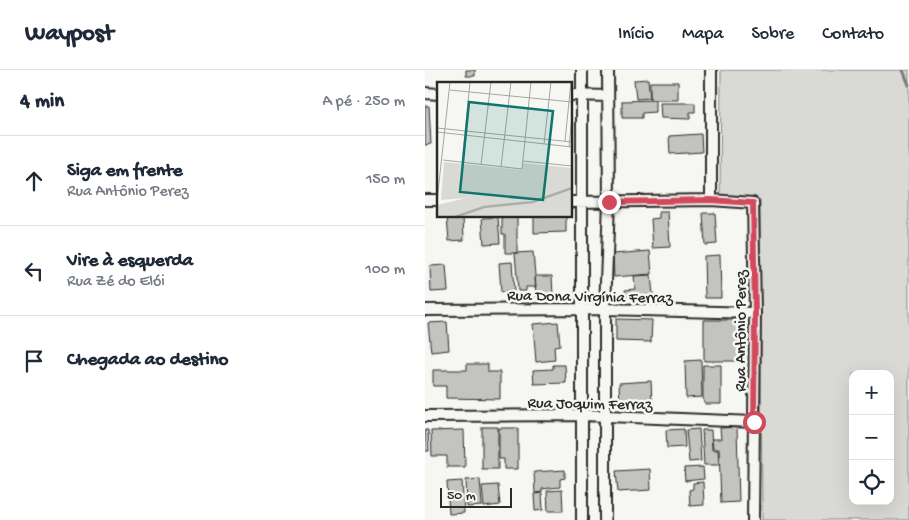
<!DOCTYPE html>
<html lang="pt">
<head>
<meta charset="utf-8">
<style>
  body { margin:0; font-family:"Gochi Hand",sans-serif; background:#f6f6f7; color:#1f2937 }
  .controls { position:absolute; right:15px; bottom:15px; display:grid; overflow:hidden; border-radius:10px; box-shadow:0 5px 20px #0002 }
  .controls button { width:45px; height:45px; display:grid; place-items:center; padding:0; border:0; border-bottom:1px solid #e0e1e3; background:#fff; color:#1f2937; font:25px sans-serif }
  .scale { position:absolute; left:15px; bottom:12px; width:72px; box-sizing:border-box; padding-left:5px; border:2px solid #2b2b2b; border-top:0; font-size:14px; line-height:18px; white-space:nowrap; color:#2b2b2b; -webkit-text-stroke:4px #f6f6f2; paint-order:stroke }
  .stop { position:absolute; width:15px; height:15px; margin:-11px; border:4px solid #d1495b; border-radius:50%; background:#fff }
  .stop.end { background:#d1495b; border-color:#fff; box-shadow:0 1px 5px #0008 }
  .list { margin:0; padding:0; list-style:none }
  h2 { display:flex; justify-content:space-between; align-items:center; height:65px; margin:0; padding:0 20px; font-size:21px }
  h2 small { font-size:16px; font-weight:400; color:#747a83 }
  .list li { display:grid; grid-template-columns:32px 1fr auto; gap:15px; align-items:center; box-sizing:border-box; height:90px; padding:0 20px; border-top:1px solid #e0e1e3 }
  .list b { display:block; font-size:19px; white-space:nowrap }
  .list p { margin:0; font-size:16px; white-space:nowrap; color:#747a83 }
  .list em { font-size:16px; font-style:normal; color:#747a83 }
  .icon { flex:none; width:28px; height:28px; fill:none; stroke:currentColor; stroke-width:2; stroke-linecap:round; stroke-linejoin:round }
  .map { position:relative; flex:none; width:484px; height:450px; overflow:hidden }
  header { display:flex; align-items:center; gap:30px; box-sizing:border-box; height:70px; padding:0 25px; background:#fff; border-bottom:1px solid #e0e1e3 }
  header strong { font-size:24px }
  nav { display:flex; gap:28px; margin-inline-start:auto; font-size:18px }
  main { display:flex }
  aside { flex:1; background:#fff }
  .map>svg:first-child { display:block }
  .green { fill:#d9d9d5; stroke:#828280; fill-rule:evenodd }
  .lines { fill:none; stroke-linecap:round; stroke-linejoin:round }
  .stream { stroke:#7a7a78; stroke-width:3 }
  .building { fill:#c3c3c0; stroke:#2b2b2b }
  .street-casing { stroke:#2b2b2b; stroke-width:14 }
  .street { stroke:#f6f6f2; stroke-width:10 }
  .route { stroke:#d1495b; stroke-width:6 }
  .labels { text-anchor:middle; stroke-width:5; stroke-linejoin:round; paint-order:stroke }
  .street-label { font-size:16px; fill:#2b2b2b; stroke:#f6f6f2 }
  .inset-river { fill:none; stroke:#aeaeab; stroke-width:2.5 }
  .inset-road { fill:none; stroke:#a5a5a2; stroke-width:1 }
  .view { fill:#0f766e; fill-opacity:0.15; stroke:#0f766e; stroke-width:2.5 }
  .inset-edge { fill:none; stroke:#2b2b2b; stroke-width:2.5 }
</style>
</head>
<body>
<header>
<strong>Waypost</strong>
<nav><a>Início</a><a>Mapa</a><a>Sobre</a><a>Contato</a></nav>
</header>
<main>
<aside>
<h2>4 min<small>A pé · 250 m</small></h2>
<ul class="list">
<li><svg class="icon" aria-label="ahead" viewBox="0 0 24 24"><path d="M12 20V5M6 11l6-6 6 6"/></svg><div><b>Siga em frente</b><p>Rua Antônio Perez</p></div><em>150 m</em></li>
<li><svg class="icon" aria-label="left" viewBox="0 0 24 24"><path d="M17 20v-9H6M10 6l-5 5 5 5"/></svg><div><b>Vire à esquerda</b><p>Rua Zé do Elói</p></div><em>100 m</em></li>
<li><svg class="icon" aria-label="arrive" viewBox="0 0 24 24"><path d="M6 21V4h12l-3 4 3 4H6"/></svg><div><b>Chegada ao destino</b></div></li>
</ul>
</aside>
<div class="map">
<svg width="484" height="450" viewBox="0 0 484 450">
  <rect width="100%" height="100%" fill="#f6f6f2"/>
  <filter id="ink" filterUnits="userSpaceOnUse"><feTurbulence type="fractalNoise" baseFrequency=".02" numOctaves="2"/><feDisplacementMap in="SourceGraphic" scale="10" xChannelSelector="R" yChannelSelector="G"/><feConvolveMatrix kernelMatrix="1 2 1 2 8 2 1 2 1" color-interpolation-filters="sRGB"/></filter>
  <g filter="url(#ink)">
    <path class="green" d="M296 0H484V450H337L335 130 295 126ZM428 304H465V431H428Z"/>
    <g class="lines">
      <path class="stream" d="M478 0 484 15"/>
    </g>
    <path class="building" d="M41 0H50V6H41Z
      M223 9 225 28 211 29 209 10Z
      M225 12H253V30H225Z
      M230 30V42L217 43V48H197V31Z
      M235 33H270V42H265V49L236 48Z
      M0 36H4L6 74 0 75Z
      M276 64 277 82 245 84 244 66Z
      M234 142H243L245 177 228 178 226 149 234 148Z
      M278 143H290L292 174 280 175Z
      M38 146 39 170 24 171 22 147Z
      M77 146H92V183H80V164H77Z
      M109 146H141V162L109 163Z
      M73 147 75 173 59 174 57 148Z
      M225 181 227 204 189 207 188 184Z
      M108 182 111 217H101V221H93L90 183Z
      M295 185 296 228H280L279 186Z
      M87 192 89 221 76 222 74 193Z
      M21 195 23 221 6 222 5 196Z
      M226 205 228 225 201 227 200 220 210 219 209 206Z
      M110 206H127L128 226 111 227Z
      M191 249 227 250 226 272 191 271Z
      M279 250H313L314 291H279Z
      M22 252 24 280 6 282 3 253Z
      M133 252 135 275 129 276 130 290 111 292 108 254Z
      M276 290 277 327 261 328 260 291Z
      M42 294H63V302H75V329L21 328V316H8V300H42Z
      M128 295H140L141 313 109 314 108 300 128 299Z
      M278 295H296V334H280L278 328Z
      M226 311 227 332 195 334 194 313Z
      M57 357H73V399H57Z
      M312 357 314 432 296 433 294 379H288L287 369H296L295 358Z
      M74 358H93V399H79V389H74Z
      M259 359 260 377 242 378 241 360Z
      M274 359 276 391 264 392 261 360Z
      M0 360H3L4 381H0Z
      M39 360 40 397H22V386H7L6 361Z
      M277 360H286L287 380H293L294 395H279Z
      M278 397 279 409 260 411 259 398Z
      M225 399 226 420 193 422 191 401Z
      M140 400V408L135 409V417L117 419V422L110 423 109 402Z
      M55 409 57 436 42 437 41 410Z
      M37 411 39 443 24 444 22 412Z
      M278 412 279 435 265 436 264 420 268 419V413Z
      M73 415 75 435 59 437 57 416Z
      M137 420 138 441H123L122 421Z
      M117 423 118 440 110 441 109 424Z"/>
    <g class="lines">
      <g class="street-casing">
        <path id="street" d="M286 0V130
          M0 23 14 24
          M146 25 183 26
          M0 130H14
          M146 132 286 130 328 133 330 243 328 450
          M0 240 180 239 330 243
          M0 346 158 345 329 352
          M157 450V0
          M180 450V239L184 132 183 0"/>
      </g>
      <use href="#street" class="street"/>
    </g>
  </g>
  <g class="lines" filter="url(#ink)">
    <path class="route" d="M184 132 286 130 328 133 330 243 329 352"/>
  </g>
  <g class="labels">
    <g class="street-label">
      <text transform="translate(165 225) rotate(1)" y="6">Rua Dona Virgínia Ferraz</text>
      <text transform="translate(314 261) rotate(-90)" y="6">Rua Antônio Perez</text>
      <text transform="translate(165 332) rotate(1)" y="6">Rua Joquim Ferraz</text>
    </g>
  </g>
  <g transform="translate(12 12)">
    <rect width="135" height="135" fill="#f6f6f2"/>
    <path d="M7 80 85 88 86 81 135 86V135H0V123L29 116 4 118Z" fill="#d9d9d5"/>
    <path class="inset-river" d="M18 135 47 125 96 120 135 106"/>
    <path class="inset-road" d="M13 8 135 20M0 46 135 60M0 50 135 65M128 59 134 0M107 62 114 0M132 65 135 34M6 78 85 87 94 0M86 79 135 84M25 81 33 0M44 83 54 0M64 85 74 0M0 119 13 0"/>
    <path class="view" d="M32 20 116 29 106 118 23 110Z"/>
    <rect width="135" height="135" class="inset-edge"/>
  </g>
</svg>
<div class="controls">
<button>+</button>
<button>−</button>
<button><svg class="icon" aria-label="locate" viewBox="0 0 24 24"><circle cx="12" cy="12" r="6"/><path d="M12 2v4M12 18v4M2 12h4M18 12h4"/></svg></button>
</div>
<div class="scale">50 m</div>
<div class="stop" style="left:329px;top:352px"></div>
<div class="stop end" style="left:184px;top:132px"></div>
</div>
</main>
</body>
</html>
